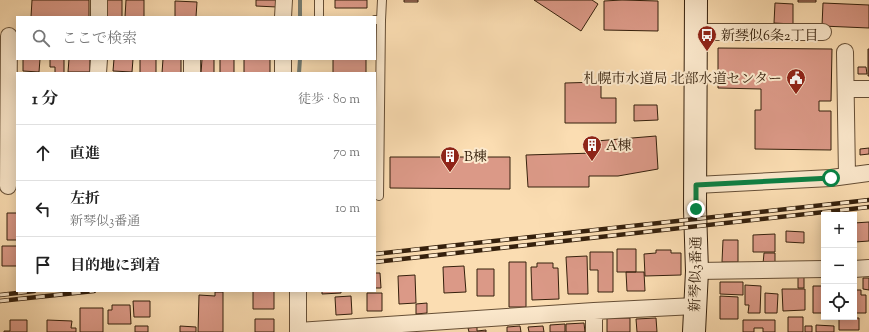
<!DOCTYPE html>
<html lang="ja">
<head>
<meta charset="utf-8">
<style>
  body { margin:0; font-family:"Sorts Mill Goudy","Noto Serif JP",serif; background:#f2f2f2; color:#222 }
  .controls { position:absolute; right:12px; bottom:12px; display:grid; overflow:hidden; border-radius:0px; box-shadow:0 2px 10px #0003 }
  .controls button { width:36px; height:36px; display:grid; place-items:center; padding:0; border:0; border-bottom:1px solid #e0e0e0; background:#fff; color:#222; font:20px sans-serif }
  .stop { position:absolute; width:12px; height:12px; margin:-9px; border:3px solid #0b8043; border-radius:50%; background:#fff }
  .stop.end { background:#0b8043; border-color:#fff; box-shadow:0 1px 4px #0008 }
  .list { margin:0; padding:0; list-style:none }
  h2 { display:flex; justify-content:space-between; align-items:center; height:52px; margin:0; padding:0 16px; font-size:17px }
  h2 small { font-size:13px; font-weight:400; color:#767676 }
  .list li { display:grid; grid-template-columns:26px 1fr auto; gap:12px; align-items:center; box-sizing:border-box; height:56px; padding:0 16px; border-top:1px solid #e0e0e0 }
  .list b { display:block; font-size:15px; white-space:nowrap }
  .list p { margin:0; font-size:13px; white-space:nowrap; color:#767676 }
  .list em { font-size:13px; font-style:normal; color:#767676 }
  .icon { flex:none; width:22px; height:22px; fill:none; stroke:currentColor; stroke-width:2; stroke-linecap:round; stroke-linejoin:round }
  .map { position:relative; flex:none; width:869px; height:332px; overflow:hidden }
  .search { position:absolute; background:#fff; box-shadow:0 2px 10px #0003; left:16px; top:16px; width:360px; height:44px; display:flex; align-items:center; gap:10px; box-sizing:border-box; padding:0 14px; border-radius:0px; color:#767676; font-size:15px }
  .panel { position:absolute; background:#fff; box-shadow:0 2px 10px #0003; left:16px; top:72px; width:360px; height:220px; border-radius:0px }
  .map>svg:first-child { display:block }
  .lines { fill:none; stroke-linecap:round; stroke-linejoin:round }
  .stream { stroke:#767c71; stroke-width:4 }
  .building { fill:#db9987; stroke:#35200c }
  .lane-casing { stroke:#664f36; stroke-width:10 }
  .street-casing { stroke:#664f36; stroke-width:18 }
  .secondary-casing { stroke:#35200c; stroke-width:24 }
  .lane { stroke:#fce9cd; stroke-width:8 }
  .street { stroke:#fce9cd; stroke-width:16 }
  .secondary { stroke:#fce9cd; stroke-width:22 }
  .rail-casing { stroke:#35200c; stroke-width:4.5 }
  .rail { stroke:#fce9cd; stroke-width:3; stroke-dasharray:9; stroke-linecap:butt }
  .route { stroke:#0b8043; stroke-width:5 }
  .labels { text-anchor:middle; stroke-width:4; stroke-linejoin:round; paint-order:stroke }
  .poi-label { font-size:14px; fill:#35200c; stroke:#fce9cd; text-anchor:start }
  .street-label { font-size:14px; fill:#35200c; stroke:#fce9cd }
</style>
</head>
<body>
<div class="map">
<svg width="869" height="332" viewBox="0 0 869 332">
  <rect width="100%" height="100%" fill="#fbddb2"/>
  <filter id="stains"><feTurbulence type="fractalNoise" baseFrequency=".005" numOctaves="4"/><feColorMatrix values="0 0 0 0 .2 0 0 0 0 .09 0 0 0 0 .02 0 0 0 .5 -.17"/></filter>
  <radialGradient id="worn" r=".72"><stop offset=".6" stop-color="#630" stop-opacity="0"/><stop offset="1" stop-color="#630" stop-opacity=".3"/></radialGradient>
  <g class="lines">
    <path class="stream" d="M300 17V0
      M299 73 300 59"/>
  </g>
  <path class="building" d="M32 0H89V17H31Z
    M106 0H122V17H106Z
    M126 0H144V17H125Z
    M256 0H277V7L256 6Z
    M335 0H367V8H335Z
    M404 0H418V2H404Z
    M534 0H592L598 4 581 31Z
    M622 0 658 1V31L604 30V1Z
    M798 0H816V2H798Z
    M175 1 197 2 196 17H175Z
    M775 3 793 4V24L774 23Z
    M823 3 869 5V28L822 26Z
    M718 48 832 49 831 101H819V111H831V150L755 149V110H761V89L718 88Z
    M868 49H869V76H868Z
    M23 59H40L39 72 23 71Z
    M50 59H64V73H55V67H50Z
    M69 59H90V72H68Z
    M114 59H133L132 72 113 71Z
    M140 59H156V73H140Z
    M163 59H181V73H162Z
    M202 59H214V73H201Z
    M220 59H234V73H220Z
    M244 59H270V73H244Z
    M333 59H366V73H333Z
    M858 67H866L867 74H858Z
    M601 82V98H616V123H565V83Z
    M634 105H657L658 120 634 121Z
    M656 136 658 169 618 176H589V187H528L526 155 595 153 596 141Z
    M869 148V154L860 155V149Z
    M390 157H510V189L390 188Z
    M7 213H17V240H7Z
    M869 222V241L855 242 854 223Z
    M786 231 804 232V243L786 242Z
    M775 234V252H753V235Z
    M723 240H738V262H722Z
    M2 246H17V266H2Z
    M617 249H636V272H617Z
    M656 250H671V253H681V275L645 276 644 254 656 253Z
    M590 252H613V292H598V270H590Z
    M764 253H775V265L763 264Z
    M587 256 588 294H568L566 257Z
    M509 262H526V307H509Z
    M537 263H553V268H558L559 299 532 300 531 267H537Z
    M464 266 466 292 444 293 443 267Z
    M477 269H494V296H477Z
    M626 272H644L645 291H627Z
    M375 273H380L381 288H375Z
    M415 275 416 303 399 304 398 276Z
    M798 277H804V288H798Z
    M863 278H869V290L863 289Z
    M720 282H743V295L720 294Z
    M745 285 761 286 760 313H748L749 305H745Z
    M813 286H824V313H813Z
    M782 289H805V310L783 311Z
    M854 290H861V295H866V313H854Z
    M253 291H274V309H253Z
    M322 291H341V293L322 294Z
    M215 292H223V332H198L199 295 215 296Z
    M367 293H382V311H367Z
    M765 293 778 294 777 313H765Z
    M351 296 352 314 336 315 335 297Z
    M720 296 738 297V319H720Z
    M133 301H150V317H134Z
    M427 303V313L416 314V304Z
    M112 305H130L131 324H108V310H112Z
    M80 308H103V332H80Z
    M788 317H803V332H788Z
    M607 318H630V332H607Z
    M656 318 657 332H637L636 319Z
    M839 318H859V330H839Z
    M255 319H274V332H255Z
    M10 320H27V332H4V331H10Z
    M47 320 72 321 71 328H76V332H47Z
    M743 320H775V332H763V328H754V332H743Z
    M584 323 585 332H566V324Z
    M565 324V332H550V325Z
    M816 325 834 326V332H816Z
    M135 326H148V332H135Z
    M180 326 196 327V332H180Z
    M520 326 521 332H507V327Z
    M543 326 544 332H529L528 327Z
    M805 326H812V332H805Z
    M477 327V331L486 330V332H469L468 328Z"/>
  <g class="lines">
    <g class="lane-casing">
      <path id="lane" d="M319 0V17
        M375 20H381L379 196
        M381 20 382 0"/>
    </g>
    <g class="street-casing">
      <path id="street" d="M99 17V0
        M283 17 284 0
        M696 32H823
        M845 52 847 176
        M98 73 99 59
        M192 73V59
        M283 73V59
        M846 89H869
        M696 185 831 178 869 173
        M8 186 9 36
        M854 269 869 268
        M697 271 824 269
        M298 291V332
        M594 311V332
        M298 331 594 311 695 306"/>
    </g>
    <g class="secondary-casing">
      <path id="secondary" d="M694 332 697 271 695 209 696 0"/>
    </g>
    <use href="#lane" class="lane"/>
    <use href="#street" class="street"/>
    <use href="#secondary" class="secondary"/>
    <g class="rail-casing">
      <path id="rail" d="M375 254 869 200
        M375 262 869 207
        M0 295 34 291
        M0 301 94 291"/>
    </g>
    <use href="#rail" class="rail"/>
  </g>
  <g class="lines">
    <path class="route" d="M696 209V185L831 178"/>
  </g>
  <defs>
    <g id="bus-pin" transform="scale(1)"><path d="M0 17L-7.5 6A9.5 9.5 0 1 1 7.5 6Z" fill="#8f2418" stroke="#fce9cd"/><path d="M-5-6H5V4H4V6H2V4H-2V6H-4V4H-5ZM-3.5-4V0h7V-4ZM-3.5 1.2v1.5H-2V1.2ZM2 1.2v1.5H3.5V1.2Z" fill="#fff"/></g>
    <g id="civic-pin" transform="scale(1)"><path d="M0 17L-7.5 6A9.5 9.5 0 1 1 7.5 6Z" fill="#8f2418" stroke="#fce9cd"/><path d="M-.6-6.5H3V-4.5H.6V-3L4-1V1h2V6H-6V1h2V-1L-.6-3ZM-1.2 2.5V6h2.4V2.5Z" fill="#fff"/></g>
    <g id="building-pin" transform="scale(1)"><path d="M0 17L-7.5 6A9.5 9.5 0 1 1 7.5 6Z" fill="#8f2418" stroke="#fce9cd"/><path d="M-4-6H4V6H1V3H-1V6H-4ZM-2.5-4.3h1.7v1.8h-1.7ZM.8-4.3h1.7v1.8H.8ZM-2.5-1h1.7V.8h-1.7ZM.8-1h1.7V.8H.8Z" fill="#fff"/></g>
  </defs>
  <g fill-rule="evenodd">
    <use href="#bus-pin" x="707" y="35"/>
    <use href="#civic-pin" x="796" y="78"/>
    <use href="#building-pin" x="592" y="145"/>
    <use href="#building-pin" x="450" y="156"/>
  </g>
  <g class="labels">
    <g class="poi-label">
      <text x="721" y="40">新琴似6条2丁目</text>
      <text x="782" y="83" text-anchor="end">札幌市水道局 北部水道センター</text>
      <text x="606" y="150">A棟</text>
      <text x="464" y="161">B棟</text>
    </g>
    <g class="street-label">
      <text transform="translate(695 274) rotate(-89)" y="5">新琴似3番通</text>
    </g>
  </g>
  <rect width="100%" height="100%" filter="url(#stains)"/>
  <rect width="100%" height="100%" fill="url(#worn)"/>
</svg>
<div class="controls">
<button>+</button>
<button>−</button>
<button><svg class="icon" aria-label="locate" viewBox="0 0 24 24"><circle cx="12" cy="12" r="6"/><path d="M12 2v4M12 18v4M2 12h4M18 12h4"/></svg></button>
</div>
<div class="stop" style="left:831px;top:178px"></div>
<div class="stop end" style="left:696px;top:209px"></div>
<div class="search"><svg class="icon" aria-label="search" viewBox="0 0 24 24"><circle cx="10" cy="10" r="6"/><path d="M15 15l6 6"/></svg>ここで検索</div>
<section class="panel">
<h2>1 分<small>徒歩 · 80 m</small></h2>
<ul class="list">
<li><svg class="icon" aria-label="ahead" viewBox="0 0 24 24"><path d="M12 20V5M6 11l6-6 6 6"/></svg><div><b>直進</b></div><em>70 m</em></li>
<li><svg class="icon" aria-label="left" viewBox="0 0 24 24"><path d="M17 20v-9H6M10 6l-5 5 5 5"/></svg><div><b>左折</b><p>新琴似3番通</p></div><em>10 m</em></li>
<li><svg class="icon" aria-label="arrive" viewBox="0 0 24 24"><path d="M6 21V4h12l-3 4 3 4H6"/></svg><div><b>目的地に到着</b></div></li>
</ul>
</section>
</div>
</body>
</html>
